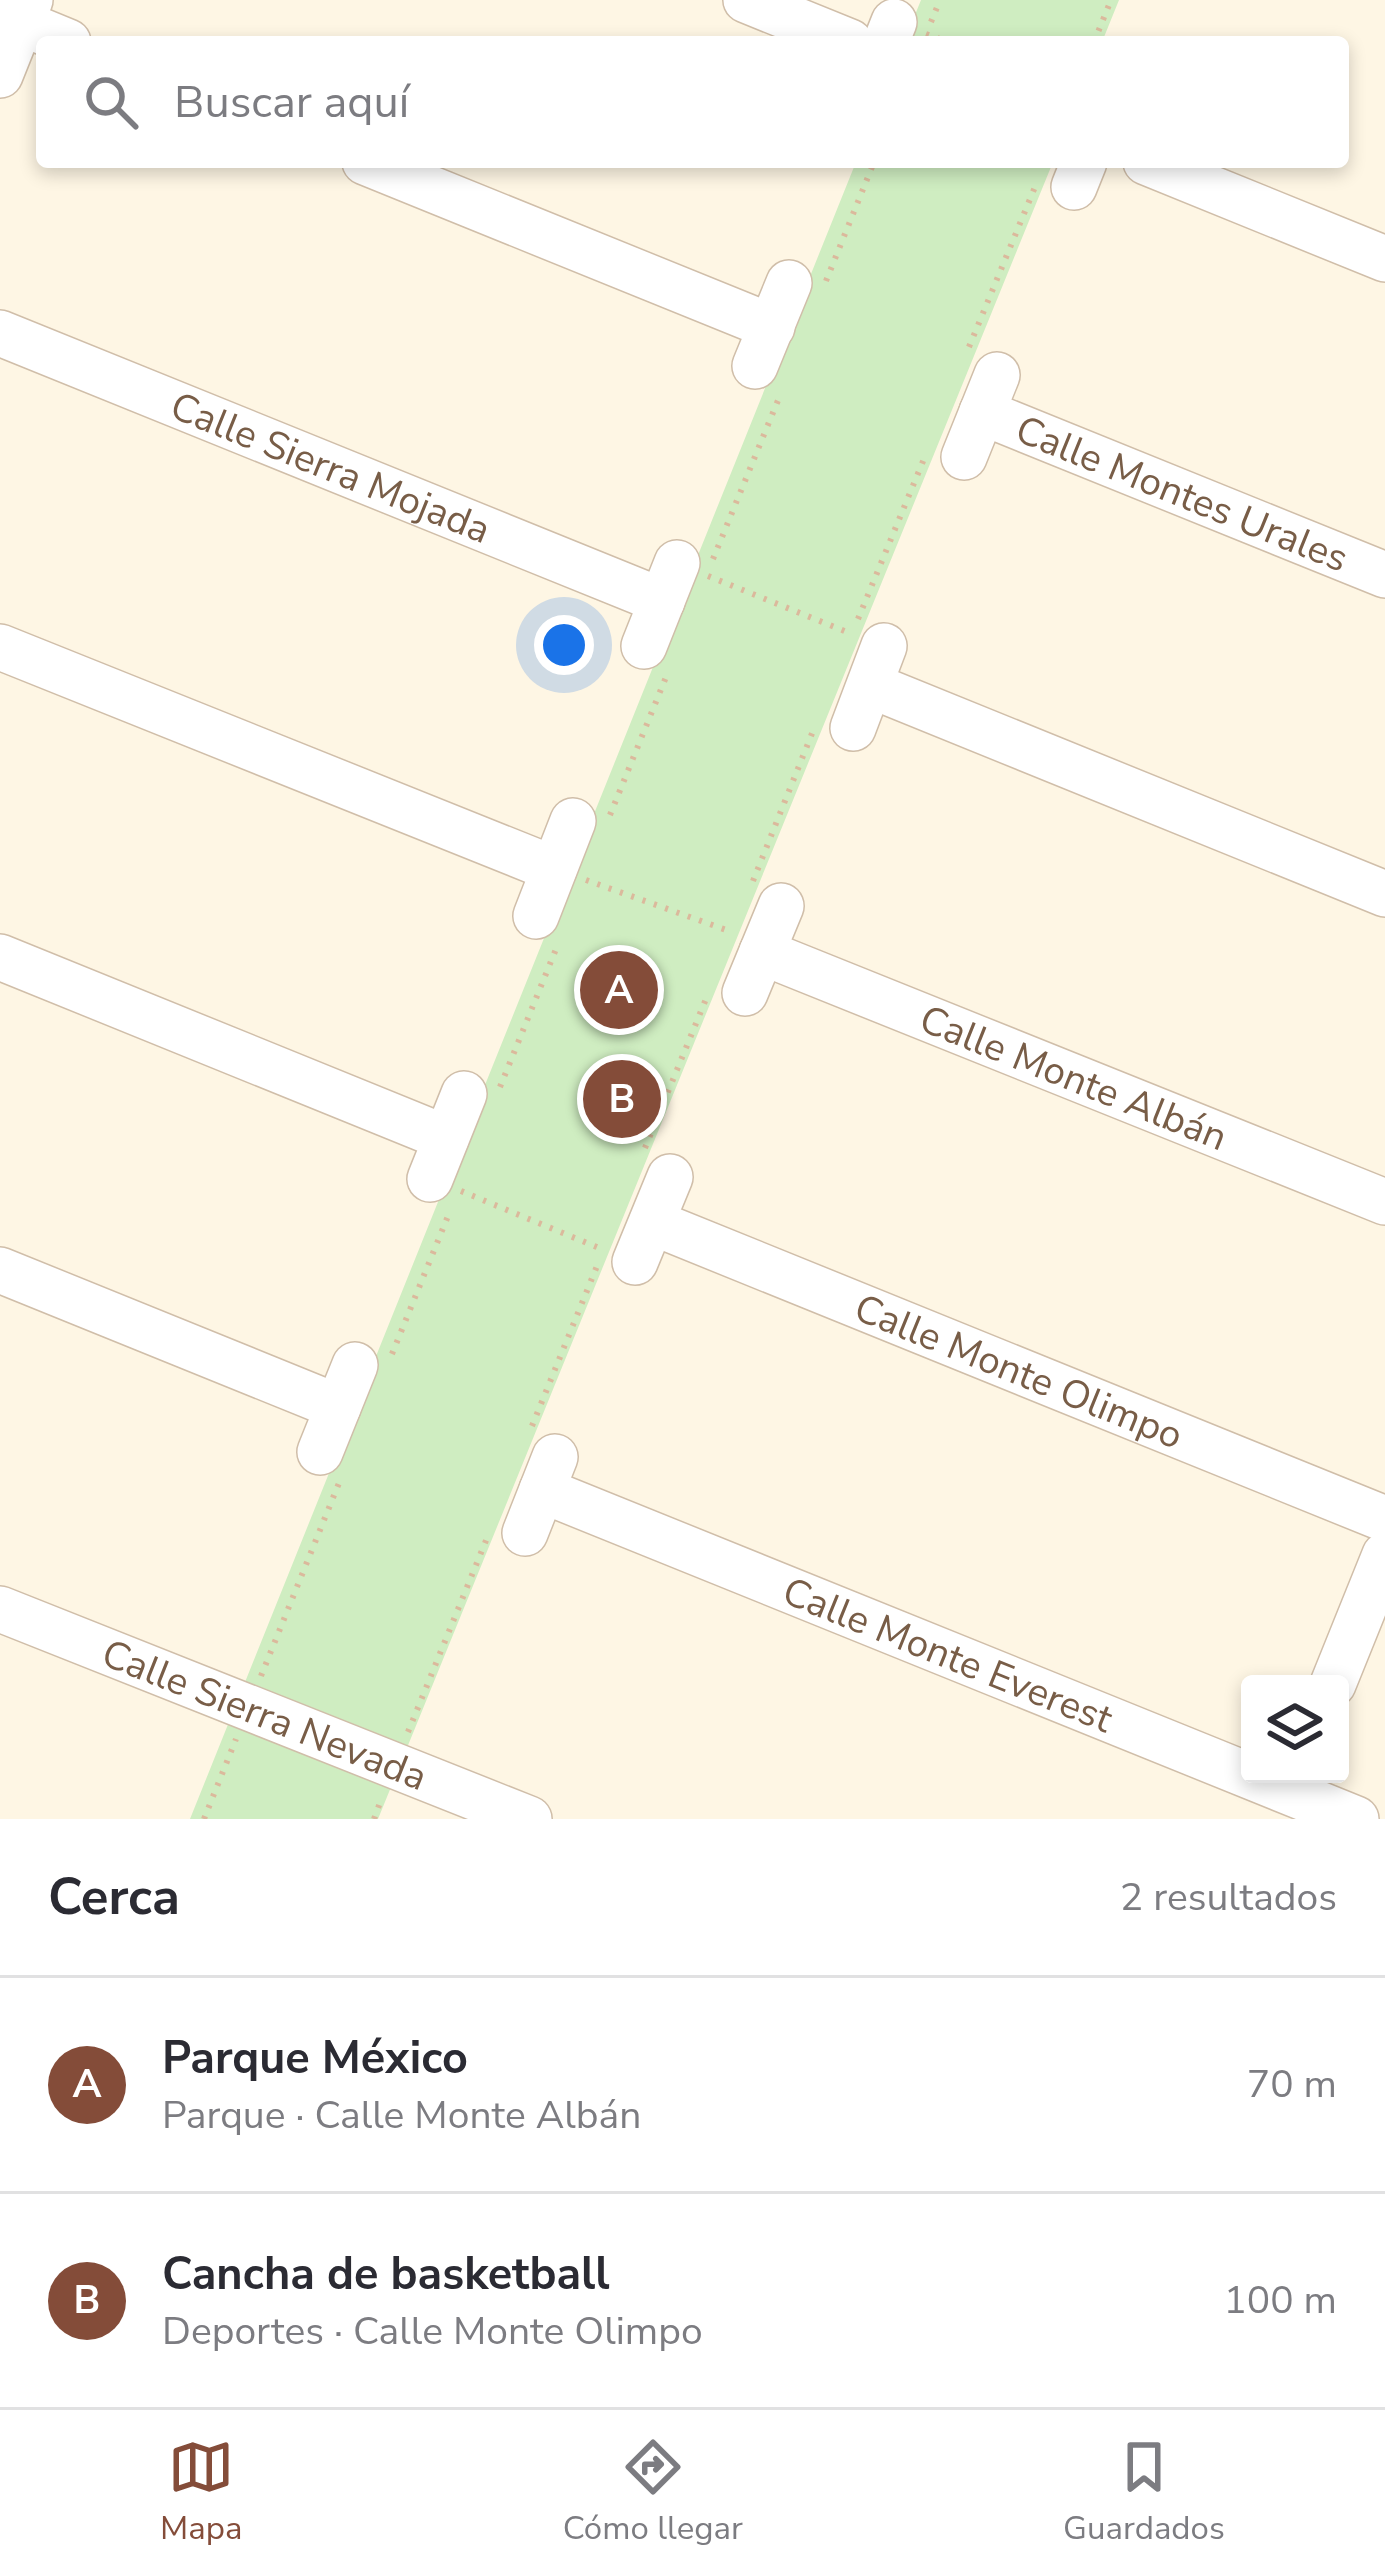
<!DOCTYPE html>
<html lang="es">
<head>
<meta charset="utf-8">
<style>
  body { margin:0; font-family:"Nunito Sans",sans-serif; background:#f7f7f7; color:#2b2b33 }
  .controls { position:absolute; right:36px; bottom:36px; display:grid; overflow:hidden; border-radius:12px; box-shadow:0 6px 18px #0003 }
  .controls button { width:108px; height:108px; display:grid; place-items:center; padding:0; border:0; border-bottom:3px solid #e1e1e2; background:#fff; color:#2b2b33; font:60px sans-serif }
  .you { position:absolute; left:564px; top:645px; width:42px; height:42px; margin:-30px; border:9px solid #fff; border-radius:50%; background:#1a73e8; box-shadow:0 0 0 18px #1a73e833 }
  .badge { display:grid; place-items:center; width:78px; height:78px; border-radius:50%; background:#844c39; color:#fff; font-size:39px; font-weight:700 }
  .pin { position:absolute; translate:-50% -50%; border:6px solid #fff; box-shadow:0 3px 12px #0006 }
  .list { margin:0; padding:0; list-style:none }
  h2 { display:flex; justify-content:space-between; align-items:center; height:156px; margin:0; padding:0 48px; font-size:51px }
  h2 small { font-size:39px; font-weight:400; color:#7c7c81 }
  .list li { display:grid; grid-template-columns:78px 1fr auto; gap:36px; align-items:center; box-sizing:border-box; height:216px; padding:0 48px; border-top:3px solid #e1e1e2 }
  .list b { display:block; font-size:45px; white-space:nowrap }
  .list p { margin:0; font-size:39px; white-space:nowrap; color:#7c7c81 }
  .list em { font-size:39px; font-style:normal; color:#7c7c81 }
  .icon { flex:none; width:66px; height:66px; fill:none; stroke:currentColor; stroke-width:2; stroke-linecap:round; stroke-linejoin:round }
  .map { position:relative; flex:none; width:1385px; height:1819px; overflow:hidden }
  .search { position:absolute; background:#fff; box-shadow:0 6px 18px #0003; left:36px; right:36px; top:36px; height:132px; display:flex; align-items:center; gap:30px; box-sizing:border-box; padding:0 42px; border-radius:12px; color:#7c7c81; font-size:45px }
  .sheet { height:588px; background:#fff }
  nav { display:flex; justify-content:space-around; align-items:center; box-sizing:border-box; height:168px; border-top:3px solid #e1e1e2; background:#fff; font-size:33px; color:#7c7c81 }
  nav a { display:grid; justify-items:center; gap:6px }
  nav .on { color:#844c39 }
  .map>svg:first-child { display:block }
  .green { fill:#cfedc1 }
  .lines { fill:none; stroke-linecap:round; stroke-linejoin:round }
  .minor-casing { stroke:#d0bea9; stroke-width:48 }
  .path { stroke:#dbb99c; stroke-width:6; stroke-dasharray:3 9; stroke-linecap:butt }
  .minor { stroke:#fff; stroke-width:45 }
  .labels { text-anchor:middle; stroke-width:10; stroke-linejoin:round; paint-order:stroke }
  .street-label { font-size:39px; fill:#785d47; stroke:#fff9ec }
</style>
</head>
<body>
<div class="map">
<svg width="1385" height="1819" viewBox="0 0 1385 1819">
  <rect width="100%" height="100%" fill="#fef6e4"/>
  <path class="green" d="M921 0H1119L1102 42H904Z
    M856 162H1053L378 1819H190Z"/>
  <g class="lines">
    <g class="minor-casing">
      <g id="minor">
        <path d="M746 0 850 42"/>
        <path d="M0 14 68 42"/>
        <path d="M886 42 894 22"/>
        <path d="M0 75 30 0"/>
        <path d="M365 162 772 327"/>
        <path d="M1146 162 1385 259"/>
        <path d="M1074 187 1084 162"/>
        <path id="s1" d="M0 333 662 601"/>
        <path d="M755 366 789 283"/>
        <path id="s2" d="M982 412 1385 575"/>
        <path d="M964 457 997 375"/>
        <path d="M644 646 677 563"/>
        <path d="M0 647 554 869"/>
        <path d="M870 685 1385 894"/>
        <path d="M853 728 884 646"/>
        <path d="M536 916 573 821"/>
        <path id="s3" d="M762 952 1385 1202"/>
        <path d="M0 957 446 1138"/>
        <path d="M745 993 781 906"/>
        <path d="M430 1179 464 1094"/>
        <path id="s4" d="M652 1222 1385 1519"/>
        <path d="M635 1262 670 1177"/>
        <path d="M0 1270 338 1407"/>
        <path d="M320 1452 355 1365"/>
        <path id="s5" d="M542 1490 1356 1819"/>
        <path d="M525 1533 555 1457"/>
        <path id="s6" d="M0 1609 529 1819"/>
        <path d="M1333 1684 1385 1555"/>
      </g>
    </g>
    <path class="path" d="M931 22 940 0
      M926 34 948 42
      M1094 42 1111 0
      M826 281 874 162
      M969 347 1035 187
      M713 559 781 393
      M708 576 852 634
      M858 619 926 454
      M610 815 666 677
      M586 880 732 932
      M753 881 815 726
      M500 1087 556 949
      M645 1148 708 994
      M461 1191 604 1250
      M392 1354 450 1211
      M532 1426 597 1266
      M261 1676 339 1483
      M408 1732 487 1538
      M204 1819 236 1739
      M374 1819 381 1800"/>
    <use href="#minor" class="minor"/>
  </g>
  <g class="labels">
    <g class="street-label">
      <text dy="14" stroke="none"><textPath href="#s1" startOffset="357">Calle Sierra Mojada</textPath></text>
      <text dy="14" stroke="none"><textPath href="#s2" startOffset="216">Calle Montes Urales</textPath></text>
      <text dy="14" stroke="none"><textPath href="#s3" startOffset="336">Calle Monte Albán</textPath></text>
      <text dy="14" stroke="none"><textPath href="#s4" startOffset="396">Calle Monte Olimpo</textPath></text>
      <text dy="14" stroke="none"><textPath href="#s5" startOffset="438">Calle Monte Everest</textPath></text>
      <text dy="14" stroke="none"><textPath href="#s6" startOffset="285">Calle Sierra Nevada</textPath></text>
    </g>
  </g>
</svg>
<div class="controls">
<button><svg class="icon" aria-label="layers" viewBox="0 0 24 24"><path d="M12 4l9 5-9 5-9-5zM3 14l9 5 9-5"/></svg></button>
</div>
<div class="you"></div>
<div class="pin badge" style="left:619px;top:990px">A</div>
<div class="pin badge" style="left:622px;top:1099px">B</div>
<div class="search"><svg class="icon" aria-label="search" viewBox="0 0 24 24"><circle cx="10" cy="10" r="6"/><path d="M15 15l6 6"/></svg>Buscar aquí</div>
</div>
<section class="sheet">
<h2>Cerca<small>2 resultados</small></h2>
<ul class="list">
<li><span class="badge">A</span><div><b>Parque México</b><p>Parque · Calle Monte Albán</p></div><em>70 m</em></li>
<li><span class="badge">B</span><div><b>Cancha de basketball</b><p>Deportes · Calle Monte Olimpo</p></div><em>100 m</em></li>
</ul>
</section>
<nav>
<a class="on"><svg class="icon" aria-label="map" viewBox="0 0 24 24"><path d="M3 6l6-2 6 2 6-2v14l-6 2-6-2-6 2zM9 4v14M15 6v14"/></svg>Mapa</a>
<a><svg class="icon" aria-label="directions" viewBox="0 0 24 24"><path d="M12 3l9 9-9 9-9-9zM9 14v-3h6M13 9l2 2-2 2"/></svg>Cómo llegar</a>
<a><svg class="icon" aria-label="saved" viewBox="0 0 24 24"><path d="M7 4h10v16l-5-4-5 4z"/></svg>Guardados</a>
</nav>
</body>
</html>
